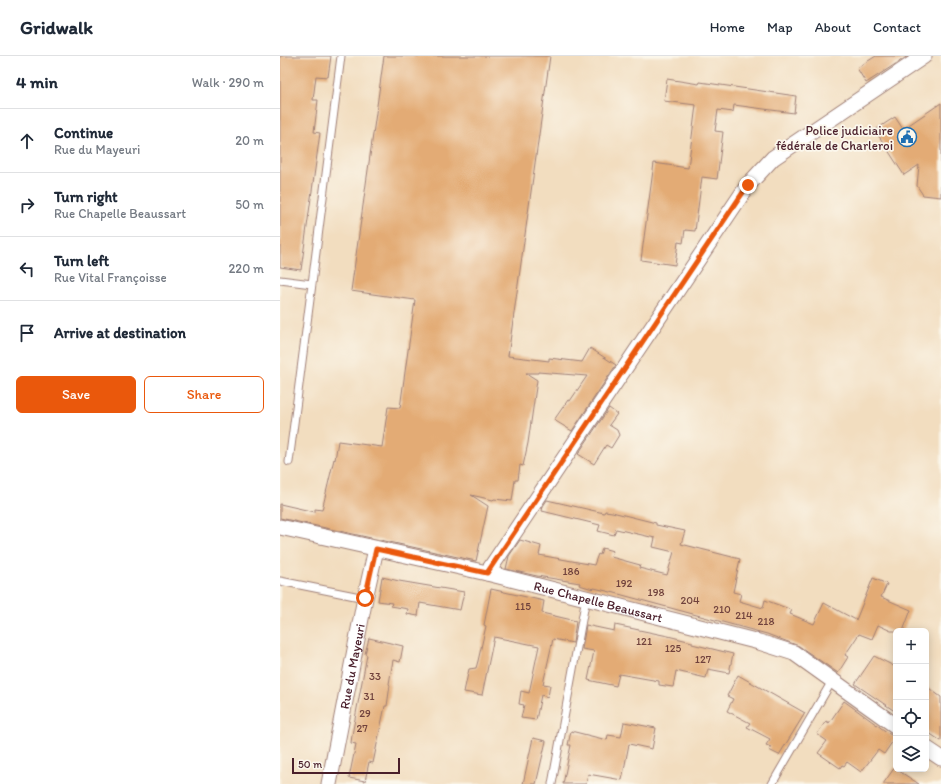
<!DOCTYPE html>
<html lang="en">
<head>
<meta charset="utf-8">
<style>
  body { margin:0; font-family:Itim,sans-serif; background:#f2f2f3; color:#1f2937 }
  .controls { position:absolute; right:12px; bottom:12px; display:grid; overflow:hidden; border-radius:6px; box-shadow:0 2px 10px #0003 }
  .controls button { width:36px; height:36px; display:grid; place-items:center; padding:0; border:0; border-bottom:1px solid #e0e1e3; background:#fff; color:#1f2937; font:20px sans-serif }
  .scale { position:absolute; left:12px; bottom:10px; width:108px; box-sizing:border-box; padding-left:4px; border:2px solid #4a1f2b; border-top:0; font-size:11px; line-height:14px; white-space:nowrap; color:#4a1f2b; -webkit-text-stroke:3px #fbf7ec; paint-order:stroke }
  .stop { position:absolute; width:12px; height:12px; margin:-9px; border:3px solid #ea580c; border-radius:50%; background:#fff }
  .stop.end { background:#ea580c; border-color:#fff; box-shadow:0 1px 4px #0008 }
  .list { margin:0; padding:0; list-style:none }
  h2 { display:flex; justify-content:space-between; align-items:center; height:52px; margin:0; padding:0 16px; font-size:17px }
  h2 small { font-size:13px; font-weight:400; color:#747a83 }
  .list li { display:grid; grid-template-columns:26px 1fr auto; gap:12px; align-items:center; box-sizing:border-box; height:64px; padding:0 16px; border-top:1px solid #e0e1e3 }
  .list b { display:block; font-size:15px; white-space:nowrap }
  .list p { margin:0; font-size:13px; white-space:nowrap; color:#747a83 }
  .list em { font-size:13px; font-style:normal; color:#747a83 }
  .actions { display:flex; gap:8px; padding:12px 16px }
  .actions a { flex:1; padding:9px 0; border:1px solid #ea580c; border-radius:6px; text-align:center; font-size:14px; color:#ea580c }
  .actions .main { background:#ea580c; color:#fff }
  .icon { flex:none; width:22px; height:22px; fill:none; stroke:currentColor; stroke-width:2; stroke-linecap:round; stroke-linejoin:round }
  .map { position:relative; flex:none; width:661px; height:728px; overflow:hidden }
  header { display:flex; align-items:center; gap:24px; box-sizing:border-box; height:56px; padding:0 20px; background:#fff; border-bottom:1px solid #e0e1e3 }
  header strong { font-size:19px }
  nav { display:flex; gap:22px; margin-inline-start:auto; font-size:14px }
  main { display:flex }
  aside { flex:1; background:#fff }
  .map>svg:first-child { display:block }
  .building { fill:#e3ab74 }
  .lines { fill:none; stroke-linecap:round; stroke-linejoin:round }
  .lane-casing { stroke:#9e7e75; stroke-width:9 }
  .street-casing { stroke:#9e7e75; stroke-width:17 }
  .lane { stroke:#fff; stroke-width:7 }
  .street { stroke:#fff; stroke-width:15 }
  .route { stroke:#ea580c; stroke-width:5 }
  .labels { text-anchor:middle; stroke-width:3.5; stroke-linejoin:round; paint-order:stroke }
  .number-label { font-size:11px; fill:#70423d }
  .poi-label { font-size:13px; fill:#4a1f2b; stroke:#fbf7ec; text-anchor:end }
  .street-label { font-size:13px; fill:#4a1f2b; stroke:#fbf7ec }
</style>
</head>
<body>
<header>
<strong>Gridwalk</strong>
<nav><a>Home</a><a>Map</a><a>About</a><a>Contact</a></nav>
</header>
<main>
<aside>
<h2>4 min<small>Walk · 290 m</small></h2>
<ul class="list">
<li><svg class="icon" aria-label="ahead" viewBox="0 0 24 24"><path d="M12 20V5M6 11l6-6 6 6"/></svg><div><b>Continue</b><p>Rue du Mayeuri</p></div><em>20 m</em></li>
<li><svg class="icon" aria-label="right" viewBox="0 0 24 24"><path d="M7 20v-9h11M14 6l5 5-5 5"/></svg><div><b>Turn right</b><p>Rue Chapelle Beaussart</p></div><em>50 m</em></li>
<li><svg class="icon" aria-label="left" viewBox="0 0 24 24"><path d="M17 20v-9H6M10 6l-5 5 5 5"/></svg><div><b>Turn left</b><p>Rue Vital Françoisse</p></div><em>220 m</em></li>
<li><svg class="icon" aria-label="arrive" viewBox="0 0 24 24"><path d="M6 21V4h12l-3 4 3 4H6"/></svg><div><b>Arrive at destination</b></div></li>
</ul>
<div class="actions"><a class="main">Save</a><a>Share</a></div>
</aside>
<div class="map">
<svg width="661" height="728" viewBox="0 0 661 728">
  <rect width="100%" height="100%" fill="#fbf7ec"/>
  <filter id="ink" filterUnits="userSpaceOnUse"><feTurbulence type="fractalNoise" baseFrequency=".025" numOctaves="2"/><feDisplacementMap in="SourceGraphic" scale="8" xChannelSelector="R" yChannelSelector="G"/><feConvolveMatrix kernelMatrix="1 2 1 2 8 2 1 2 1" color-interpolation-filters="sRGB"/></filter>
  <filter id="wash" filterUnits="userSpaceOnUse"><feTurbulence type="fractalNoise" baseFrequency=".012" numOctaves="4" result="noise"/><feDisplacementMap in="SourceGraphic" scale="16" xChannelSelector="R" yChannelSelector="G"/><feGaussianBlur stdDeviation="0.9" result="paint"/><feColorMatrix in="noise" values="0 0 0 0 0 0 0 0 0 0 0 0 0 0 0 0 0 1.4 0 .05"/><feComposite in="paint" operator="in"/></filter>
  <g filter="url(#wash)">
    <rect width="100%" height="100%" fill="#f2ddbf"/>
    <g id="blocks">
      <path class="building" d="M0 0H51L48 21 36 20 33 44H38L34 76 40 77 21 214 0 211Z
        M104 0H270L228 300 269 305V302L302 306 310 292 336 309 292 375 274 364 288 344 290 345 307 320 258 316V317H246L257 324 248 387 243 410 240 409 238 424H235L232 445 214 443 213 444 191 439 208 450 196 505 0 462V448L35 456V453L42 454 54 403 55 404 58 385 102 391 108 351 120 352 135 244 71 235Z
        M596 0H628L586 27 577 12Z
        M387 23 419 28 420 26 516 40 514 57 454 49 453 56 438 54 435 75 443 76 437 123 422 121 415 175 405 174 403 187 398 186 395 209 361 204 374 107 408 112 416 49 384 45Z
        M661 47V141L643 139 637 130 639 109 624 119 595 74 615 61 623 73Z
        M329 352 337 358 329 369 337 374 339 379 331 392 326 389 314 408 298 398Z
        M267 444 324 457 325 455 332 456 376 467V469L405 475 401 488 460 503 453 536 461 538 459 545 483 552 485 544 512 554 510 558 534 568 544 547 576 564 593 522 607 528 601 541 631 554 623 575H611L598 569 592 583 579 578 565 599 568 601 558 617 519 590 487 578 335 537 314 532 313 533 299 529 300 527 257 520 226 513 229 500 240 484 261 490 259 499 314 509 318 498 320 499 322 492 333 495 331 501 360 509 359 512 387 519 394 496 373 491 375 482 336 473 334 479 318 475 320 469 262 455 263 450Z
        M102 521 119 525 184 536 180 554 140 547 138 560 127 558 128 553 111 550 112 547 98 545Z
        M211 533 264 545 262 557 296 565 293 587 273 583 263 628 270 629 268 641 261 639 256 664 241 662 244 649 239 648 241 635 249 637 259 590 214 581 202 639 184 636 189 613 196 612 198 605 206 570 204 569Z
        M306 569 334 575 335 569 388 580 412 586V588L453 598 449 617 428 613 426 622 396 615 393 631 379 629V625L339 618 336 630 308 624 314 595 302 593Z
        M89 582 123 590 120 606 113 604 109 628 110 629 107 650H105L93 707 89 706 85 725 69 722 76 688 71 687 72 679 87 599 85 598Z
        M594 600 616 611V656L575 628Z
        M458 619 525 657 499 699 489 694 491 691 486 689 490 683 467 671 470 667 447 655 453 643 447 640Z
        M646 630 661 641V685L646 675Z
        M564 645 615 682 604 698 598 694 581 716 567 706 564 710 562 709 560 712 538 697 547 685 537 678 546 665 549 667Z
        M344 666 376 672 372 693 349 688 342 724 308 718 306 728H283L291 689H288L291 675 327 684 328 679 341 681Z
        M253 682 266 685 256 728H243Z
        M615 711 616 713 639 728H603Z"/>
    </g>
  </g>
  <g filter="url(#ink)">
    <use href="#blocks" fill-opacity="0" stroke="#9e7e75" stroke-width="1"/>
    <g class="lines">
      <g class="lane-casing">
        <path id="lane" d="M0 224 32 228 61 0
          M9 406 32 228
          M0 525 85 542
          M272 728 306 542
          M492 728 552 625"/>
      </g>
      <g class="street-casing">
        <g id="street">
          <path id="s1" d="M0 471 207 517 479 586 514 597 616 670"/>
          <path d="M207 517 468 129 493 102 644 0"/>
          <path d="M646 692 661 702"/>
          <path id="s2" d="M49 728 85 542 96 493"/>
        </g>
      </g>
      <use href="#lane" class="lane"/>
      <use href="#street" class="street"/>
    </g>
  </g>
  <g class="lines" filter="url(#ink)">
    <path class="route" d="M85 542 96 493 207 517 468 129"/>
  </g>
  <defs>
    <g id="civic-ring" transform="scale(1)"><circle r="9.5" fill="#fbf7ec" stroke="#1f6fb2" stroke-width="1.5"/><path d="M-.6-6.5H3V-4.5H.6V-3L4-1V1h2V6H-6V1h2V-1L-.6-3ZM-1.2 2.5V6h2.4V2.5Z" fill="#1f6fb2"/></g>
  </defs>
  <g fill-rule="evenodd">
    <use href="#civic-ring" x="627" y="81"/>
  </g>
  <g class="labels">
    <g class="number-label">
      <text x="291" y="519">186</text>
      <text x="344" y="531">192</text>
      <text x="376" y="540">198</text>
      <text x="410" y="548">204</text>
      <text x="243" y="554">115</text>
      <text x="442" y="557">210</text>
      <text x="464" y="563">214</text>
      <text x="486" y="569">218</text>
      <text x="364" y="589">121</text>
      <text x="393" y="596">125</text>
      <text x="423" y="607">127</text>
      <text x="95" y="624">33</text>
      <text x="89" y="644">31</text>
      <text x="85" y="661">29</text>
      <text x="82" y="676">27</text>
    </g>
    <g class="poi-label">
      <text x="613" y="79">Police judiciaire<tspan x="613" dy="15">fédérale de Charleroi</tspan></text>
    </g>
    <g class="street-label">
      <text dy="5" stroke="none"><textPath href="#s1" startOffset="327">Rue Chapelle Beaussart</textPath></text>
      <text dy="5" stroke="none"><textPath href="#s2" startOffset="120">Rue du Mayeuri</textPath></text>
    </g>
  </g>
</svg>
<div class="controls">
<button>+</button>
<button>−</button>
<button><svg class="icon" aria-label="locate" viewBox="0 0 24 24"><circle cx="12" cy="12" r="6"/><path d="M12 2v4M12 18v4M2 12h4M18 12h4"/></svg></button>
<button><svg class="icon" aria-label="layers" viewBox="0 0 24 24"><path d="M12 4l9 5-9 5-9-5zM3 14l9 5 9-5"/></svg></button>
</div>
<div class="scale">50 m</div>
<div class="stop" style="left:85px;top:542px"></div>
<div class="stop end" style="left:468px;top:129px"></div>
</div>
</main>
</body>
</html>
